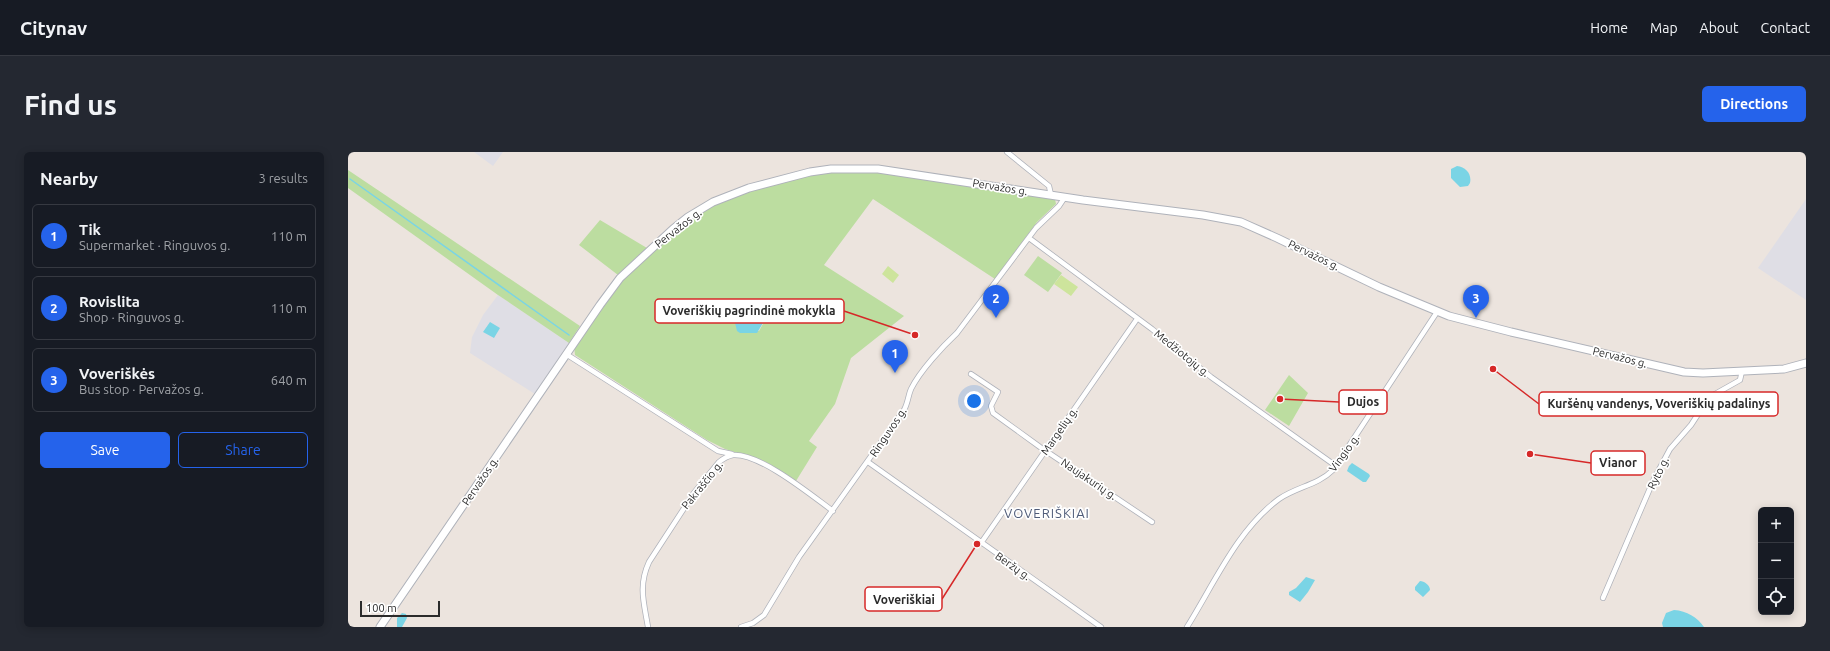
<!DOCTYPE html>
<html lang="en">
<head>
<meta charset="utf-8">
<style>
  body { margin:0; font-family:Ubuntu,sans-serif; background:#242831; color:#f1f3f6 }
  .controls { position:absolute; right:12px; bottom:12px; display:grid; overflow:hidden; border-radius:6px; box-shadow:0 2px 10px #0003 }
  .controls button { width:36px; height:36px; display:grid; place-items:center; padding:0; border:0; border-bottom:1px solid #363941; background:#171b24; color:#f1f3f6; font:20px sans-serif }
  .scale { position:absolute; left:12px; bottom:10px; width:80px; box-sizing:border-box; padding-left:4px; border:2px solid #2b2b2b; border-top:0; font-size:11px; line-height:14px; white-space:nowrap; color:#2b2b2b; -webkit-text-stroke:3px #fff; paint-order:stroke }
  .you { position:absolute; left:626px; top:249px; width:14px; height:14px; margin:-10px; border:3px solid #fff; border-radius:50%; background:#1a73e8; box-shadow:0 0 0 6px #1a73e833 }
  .badge { display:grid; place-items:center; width:26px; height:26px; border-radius:50%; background:#2563eb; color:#fff; font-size:13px; font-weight:700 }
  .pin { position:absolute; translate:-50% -33px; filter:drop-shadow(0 1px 2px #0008) }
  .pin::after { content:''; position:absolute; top:21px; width:14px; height:12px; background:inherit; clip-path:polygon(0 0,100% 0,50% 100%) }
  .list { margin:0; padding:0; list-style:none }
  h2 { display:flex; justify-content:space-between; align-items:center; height:52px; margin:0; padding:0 16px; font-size:17px }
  h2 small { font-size:13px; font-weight:400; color:#9ea1a6 }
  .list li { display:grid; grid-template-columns:26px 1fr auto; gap:12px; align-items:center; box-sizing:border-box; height:64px; margin:0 8px 8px; padding:0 8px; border:1px solid #363941; border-radius:6px }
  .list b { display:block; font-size:15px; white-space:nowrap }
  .list p { margin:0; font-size:13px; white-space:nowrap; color:#9ea1a6 }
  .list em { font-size:13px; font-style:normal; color:#9ea1a6 }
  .actions { display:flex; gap:8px; padding:12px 16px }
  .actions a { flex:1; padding:9px 0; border:1px solid #2563eb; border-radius:6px; text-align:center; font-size:14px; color:#2563eb }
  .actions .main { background:#2563eb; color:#fff }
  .icon { flex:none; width:22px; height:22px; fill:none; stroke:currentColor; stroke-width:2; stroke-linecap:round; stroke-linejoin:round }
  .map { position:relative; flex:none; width:1458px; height:475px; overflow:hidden; border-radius:6px }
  header { display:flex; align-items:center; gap:24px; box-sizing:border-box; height:56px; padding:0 20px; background:#171b24; border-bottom:1px solid #363941 }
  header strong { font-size:19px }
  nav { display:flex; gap:22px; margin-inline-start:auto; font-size:14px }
  .intro { display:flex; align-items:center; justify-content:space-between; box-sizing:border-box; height:96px; padding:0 24px }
  h1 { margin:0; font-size:28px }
  .button { padding:10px 18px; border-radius:6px; background:#2563eb; color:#fff; font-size:14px; font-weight:700 }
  main { display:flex; gap:24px; padding:0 24px }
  aside { flex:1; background:#171b24; border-radius:6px; box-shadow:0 2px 10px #0003 }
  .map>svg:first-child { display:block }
  .industrial { fill:#dfdee5 }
  .green { fill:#bcdda0; fill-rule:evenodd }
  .pitch { fill:#cde49c }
  .water { fill:#7ad4e5 }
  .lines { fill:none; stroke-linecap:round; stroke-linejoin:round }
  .stream { stroke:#7ad4e5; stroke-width:1.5 }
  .minor-casing { stroke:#afb2ba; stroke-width:6 }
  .secondary-casing { stroke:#afb2ba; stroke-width:9 }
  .minor { stroke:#fff; stroke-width:4.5 }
  .secondary { stroke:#fff; stroke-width:7 }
  .labels { text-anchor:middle; stroke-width:3.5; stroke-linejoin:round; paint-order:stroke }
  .street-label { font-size:11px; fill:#2b2b2b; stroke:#fff }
  .quarter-label { font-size:13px; letter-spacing:1px; fill:#4f5b78; stroke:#fff }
  .leader { fill:none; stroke:#d62828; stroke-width:1.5 }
  .callout-dot { fill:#d62828; stroke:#fff; stroke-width:1.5 }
  .callout { fill:#fff; stroke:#d62828; stroke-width:1.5 }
  .callout-label { font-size:12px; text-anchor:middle; font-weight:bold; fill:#2b2b2b }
</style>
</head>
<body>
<header>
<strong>Citynav</strong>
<nav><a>Home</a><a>Map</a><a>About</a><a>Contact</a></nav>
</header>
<div class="intro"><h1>Find us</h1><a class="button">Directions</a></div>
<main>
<aside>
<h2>Nearby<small>3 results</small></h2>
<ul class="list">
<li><span class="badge">1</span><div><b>Tik</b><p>Supermarket · Ringuvos g.</p></div><em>110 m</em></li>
<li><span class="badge">2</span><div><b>Rovislita</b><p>Shop · Ringuvos g.</p></div><em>110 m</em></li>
<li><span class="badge">3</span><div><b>Voveriškės</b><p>Bus stop · Pervažos g.</p></div><em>640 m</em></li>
</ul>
<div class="actions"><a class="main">Save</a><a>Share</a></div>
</aside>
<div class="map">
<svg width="1458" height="475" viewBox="0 0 1458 475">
  <rect width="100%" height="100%" fill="#ece4de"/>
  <path class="industrial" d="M126 0H155L145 14Z
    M1458 47V148L1410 116Z
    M150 143 221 191 187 242 122 201 124 185 135 163Z"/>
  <path class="green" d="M0 18 232 174 221 191 150 143 0 36Z
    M501 19 548 22 707 47 708 52 689 70 647 127 525 47 476 113 556 164 503 206 487 252 461 289 469 295 448 329 418 310 377 297 359 288 227 203 226 194 274 128 330 77 350 62 374 50 398 40 469 21ZM424 153 435 165 428 161H421L411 179 387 171C391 161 413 154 424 153Z
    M252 68 299 96 270 123 231 93Z
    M690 104 714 121 700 140 676 123Z
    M941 223 960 241 941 274 917 258Z"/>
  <path class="pitch" d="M540 114 551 123 545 131 534 122Z
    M713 123 730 135 723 144 706 132Z"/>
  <path class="water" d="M1109 14C1118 15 1124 22 1122 31L1120 34 1112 35 1103 26V17Z
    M419 153 435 156 438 159 437 164 424 160 421 161 409 181H392L389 179 387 171 391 165Z
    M142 170 152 176 146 186 135 180Z
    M1004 311 1021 322 1022 324 1018 330H1015L999 319 1001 314Z
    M958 425 967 428 960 440 952 450 941 443V440L948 436Z
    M1072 429C1076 429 1082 433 1082 438L1075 445 1067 438V435Z
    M1326 458C1339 459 1349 465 1356 475H1315L1314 471 1318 461Z
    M54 461 58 462 59 466 54 475H49V466Z"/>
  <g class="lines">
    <path class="stream" d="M2 27 221 183"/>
    <g class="minor-casing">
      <path id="minor" d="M659 0 701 34 703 43
        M681 86 804 177 863 225 988 314
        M218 202 370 299 384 302
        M623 222 650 240 643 254 645 261 692 295 804 370
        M520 310 753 475
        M633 391 789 167
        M1255 446 1306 327 1322 297 1343 273 1358 250 1367 242 1392 228 1394 219
        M300 475C296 451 290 434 301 410L346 341 371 310C376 306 380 304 385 303 412 301 463 343 485 359
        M393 475 405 471 416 463 451 405 556 258C560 251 560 244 563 237 572 219 594 195 609 181L688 76 711 54 717 45
        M839 475C866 432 889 378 931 347 948 335 970 333 985 318L1089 160"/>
    </g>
    <g class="secondary-casing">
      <path id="secondary" d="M32 475 252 153 272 126 325 77 340 65 365 50 401 36 462 20 483 17H530L735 48 855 63 893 70 929 86 1031 135 1101 164 1163 180 1336 220 1355 221 1436 217 1458 211"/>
    </g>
    <use href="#minor" class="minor"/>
    <use href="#secondary" class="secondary"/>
  </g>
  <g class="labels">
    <g class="street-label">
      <text transform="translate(652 35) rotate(9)" y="4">Pervažos g.</text>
      <text transform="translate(330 76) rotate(-38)" y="4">Pervažos g.</text>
      <text transform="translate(966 103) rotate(26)" y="4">Pervažos g.</text>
      <text transform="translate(834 201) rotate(39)" y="4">Medžiotojų g.</text>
      <text transform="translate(1272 205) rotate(14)" y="4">Pervažos g.</text>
      <text transform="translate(711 279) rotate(-55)" y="4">Margelių g.</text>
      <text transform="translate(540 280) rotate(-56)" y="4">Ringuvos g.</text>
      <text transform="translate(996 301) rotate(-54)" y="4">Vingio g.</text>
      <text transform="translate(1310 321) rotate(-64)" y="4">Ryto g.</text>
      <text transform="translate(741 327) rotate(34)" y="4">Naujakurių g.</text>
      <text transform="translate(132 329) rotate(-56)" y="4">Pervažos g.</text>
      <text transform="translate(354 333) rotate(-51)" y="4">Pakraščio g.</text>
      <text transform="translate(665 414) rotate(35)" y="4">Beržų g.</text>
    </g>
    <g class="quarter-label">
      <text x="699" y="366">VOVERIŠKIAI</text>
    </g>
  </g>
  <path class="leader" d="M567 183L496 159M932 247L991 250M1145 217L1191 252M1182 302L1243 311M629 392L594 447"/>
  <g class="callout-dot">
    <circle cx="567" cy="183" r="4"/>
    <circle cx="932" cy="247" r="4"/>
    <circle cx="1145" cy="217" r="4"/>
    <circle cx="1182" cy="302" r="4"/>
    <circle cx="629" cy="392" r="4"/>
  </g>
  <g class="callout">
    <rect x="307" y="147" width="189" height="24" rx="4"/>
    <rect x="991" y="238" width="48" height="24" rx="4"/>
    <rect x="1191" y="240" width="239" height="24" rx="4"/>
    <rect x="1243" y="299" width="54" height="24" rx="4"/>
    <rect x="517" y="435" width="77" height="24" rx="4"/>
  </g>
  <g class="callout-label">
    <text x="401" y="163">Voveriškių pagrindinė mokykla</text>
    <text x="1015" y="254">Dujos</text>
    <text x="1311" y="256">Kuršėnų vandenys, Voveriškių padalinys</text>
    <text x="1270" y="315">Vianor</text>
    <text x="556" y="452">Voveriškiai</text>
  </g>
</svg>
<div class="controls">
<button>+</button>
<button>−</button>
<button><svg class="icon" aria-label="locate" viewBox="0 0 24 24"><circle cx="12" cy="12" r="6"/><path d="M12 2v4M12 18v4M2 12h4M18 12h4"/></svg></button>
</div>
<div class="scale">100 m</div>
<div class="you"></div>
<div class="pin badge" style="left:547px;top:221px">1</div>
<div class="pin badge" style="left:648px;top:166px">2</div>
<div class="pin badge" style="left:1128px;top:166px">3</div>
</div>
</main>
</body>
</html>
